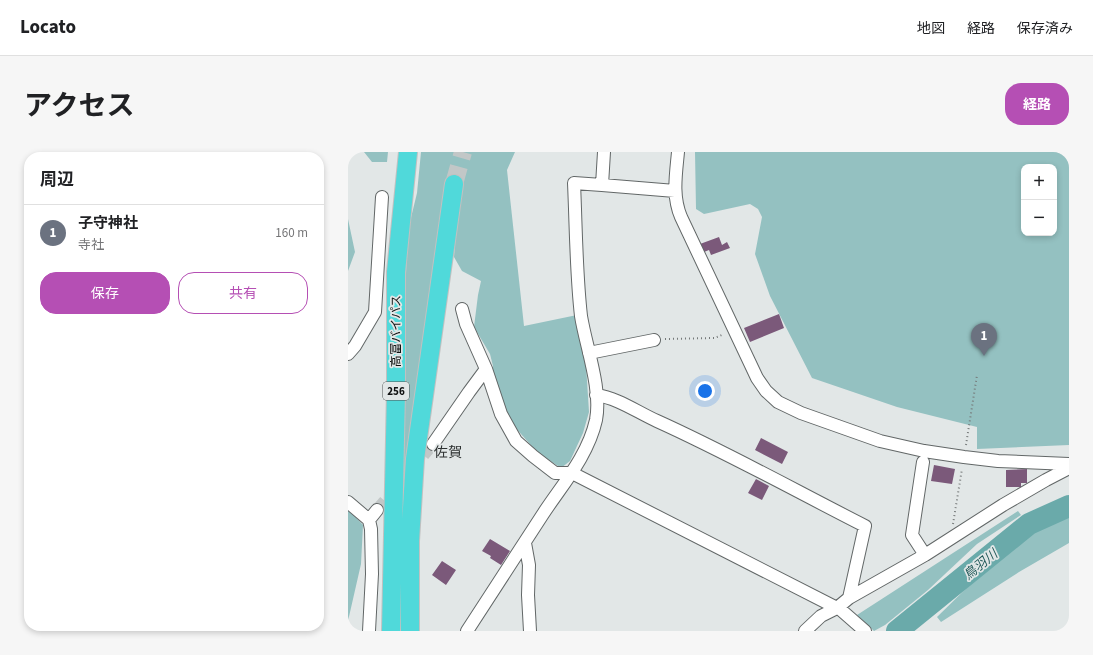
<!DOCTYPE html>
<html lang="ja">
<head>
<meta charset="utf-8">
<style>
  body { margin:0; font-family:"Source Sans 3","Noto Sans JP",sans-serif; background:#f6f6f6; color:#202124 }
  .controls { position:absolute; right:12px; top:12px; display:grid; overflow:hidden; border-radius:8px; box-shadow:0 2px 6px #0003 }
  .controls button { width:36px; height:36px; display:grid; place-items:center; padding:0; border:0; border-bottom:1px solid #e0e0e0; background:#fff; color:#202124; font:20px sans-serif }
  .you { position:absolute; left:357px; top:239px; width:14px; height:14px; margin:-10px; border:3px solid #fff; border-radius:50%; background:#1a73e8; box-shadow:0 0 0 6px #1a73e833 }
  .badge { display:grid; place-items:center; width:26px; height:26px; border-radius:50%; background:#b54fb4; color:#fff; font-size:13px; font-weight:700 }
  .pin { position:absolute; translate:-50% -33px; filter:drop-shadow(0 1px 2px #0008) }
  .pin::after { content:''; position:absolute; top:21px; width:14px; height:12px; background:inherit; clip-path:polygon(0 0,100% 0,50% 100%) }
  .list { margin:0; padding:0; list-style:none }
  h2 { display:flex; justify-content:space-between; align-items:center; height:52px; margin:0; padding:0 16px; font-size:17px }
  h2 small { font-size:13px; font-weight:400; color:#757577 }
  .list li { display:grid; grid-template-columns:26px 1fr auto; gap:12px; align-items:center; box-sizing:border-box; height:56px; padding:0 16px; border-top:1px solid #e0e0e0 }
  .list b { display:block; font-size:15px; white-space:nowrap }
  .list p { margin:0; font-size:13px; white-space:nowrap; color:#757577 }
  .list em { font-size:13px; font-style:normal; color:#757577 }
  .actions { display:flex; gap:8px; padding:12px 16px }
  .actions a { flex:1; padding:9px 0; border:1px solid #b54fb4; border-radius:16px; text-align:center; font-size:14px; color:#b54fb4 }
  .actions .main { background:#b54fb4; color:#fff }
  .map { position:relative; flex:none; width:721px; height:479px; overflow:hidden; border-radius:16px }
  header { display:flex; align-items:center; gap:24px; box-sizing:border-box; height:56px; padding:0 20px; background:#fff; border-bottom:1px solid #e0e0e0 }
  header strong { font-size:19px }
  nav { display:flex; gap:22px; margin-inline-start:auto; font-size:14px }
  .intro { display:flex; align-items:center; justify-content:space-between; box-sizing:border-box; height:96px; padding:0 24px }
  h1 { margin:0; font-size:28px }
  .button { padding:10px 18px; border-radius:16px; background:#b54fb4; color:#fff; font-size:14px; font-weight:700 }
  main { display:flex; gap:24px; padding:0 24px }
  aside { flex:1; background:#fff; border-radius:16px; box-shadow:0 2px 6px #0003 }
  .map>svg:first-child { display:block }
  .green { fill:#94c1c1; fill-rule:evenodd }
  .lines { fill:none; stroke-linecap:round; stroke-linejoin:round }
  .river { stroke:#6aaaaa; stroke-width:22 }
  .building { fill:#7b597a }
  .minor-tunnel { stroke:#c2c7c7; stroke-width:12; stroke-dasharray:12 6; stroke-linecap:butt }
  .highway-tunnel { stroke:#c2c7c7; stroke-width:18; stroke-dasharray:18 9; stroke-linecap:butt }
  .minor-casing { stroke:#626767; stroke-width:14 }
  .highway-casing { stroke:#c1c1c1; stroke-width:20 }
  .path { stroke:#757979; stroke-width:2; stroke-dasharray:1 3; stroke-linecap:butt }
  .minor { stroke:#fff; stroke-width:12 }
  .highway { stroke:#50d9da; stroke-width:18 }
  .labels { text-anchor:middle; stroke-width:3.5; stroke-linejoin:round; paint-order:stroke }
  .shield { fill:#e2e7e7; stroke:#4e5151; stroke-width:1 }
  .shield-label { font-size:11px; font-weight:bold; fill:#0f1111 }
  .street-label { font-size:12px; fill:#0f1111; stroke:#e2e7e7 }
  .water-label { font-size:13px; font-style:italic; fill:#215959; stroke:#e2e7e7 }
  .quarter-label { font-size:14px; fill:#2d3131; stroke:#e2e7e7 }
</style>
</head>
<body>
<header>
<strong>Locato</strong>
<nav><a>地図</a><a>経路</a><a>保存済み</a></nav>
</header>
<div class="intro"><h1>アクセス</h1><a class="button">経路</a></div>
<main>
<aside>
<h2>周辺<small></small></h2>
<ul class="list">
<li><span class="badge" style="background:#6b7280">1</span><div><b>子守神社</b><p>寺社</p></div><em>160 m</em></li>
</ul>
<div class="actions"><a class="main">保存</a><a>共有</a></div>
</aside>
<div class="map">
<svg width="721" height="479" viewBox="0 0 721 479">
  <rect width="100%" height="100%" fill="#e2e7e7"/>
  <path class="green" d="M16 0H40L39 10H24Z
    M73 0H167L159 18 176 174 229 163 238 213 241 260 235 281 222 309 213 316 189 300 165 273 145 231V214L142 202 126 175 130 143 133 129 114 119 106 105 108 76 60 323H53L59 82 69 41Z
    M347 0H721V293L629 297V275L549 255 464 226 422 144 407 102 414 65 410 57 402 52 356 62 348 57ZM676 15H706V81H676Z
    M0 67 7 100 0 119Z
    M0 357 15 373 13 412 0 469Z
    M670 359 673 363 629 392 580 438 537 473 526 479 509 463Z
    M721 363V391L671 420 593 470 589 465C628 427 669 384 721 363Z"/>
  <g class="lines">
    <path class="river" d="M549 479 681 372 721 354"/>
  </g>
  <path class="building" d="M371 85 374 93 379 90 382 96 363 103 361 98 356 100 352 92Z
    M431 162 436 176 402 190 396 176Z
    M413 286 440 300 434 312 407 298Z
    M586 313 607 317 604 332 583 329Z
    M679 317V331H673V335H658V318Z
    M408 327 421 334 414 348 400 341Z
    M142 387 162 399 153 413 142 406 143 404 134 399Z
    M94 409 108 418 98 433 84 423Z"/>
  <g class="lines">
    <path class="minor-tunnel" d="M29 358 85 292"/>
    <path class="highway-tunnel" d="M106 32 115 0"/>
    <g class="minor-casing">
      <path id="minor" d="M330 0C328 22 324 44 333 65L409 226 418 239 430 250 453 261 532 289 576 299 616 305 650 309 721 312
        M254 33 327 39
        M114 157 118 172 138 217 153 262 168 289 185 304 207 321H224L493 458 517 479
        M241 201 306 188
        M0 202 7 194 27 160 34 45
        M248 243C270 246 289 260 309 269 380 301 448 339 517 374L501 446
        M85 292 121 240 138 217
        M575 310 564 383 577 403
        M0 350 21 368 23 377 24 422 21 479
        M21 368 29 358
        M177 391 181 413 180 443 182 479
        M119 479C144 440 170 401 195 362 214 333 240 304 248 268 254 237 238 195 233 164 228 120 228 75 226 31L254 33 256 0
        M457 479 473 464 489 456 501 446 577 403 655 353 698 328 721 316"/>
    </g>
    <g class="highway-casing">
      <path id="highway" d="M43 479 48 239V120L60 0
        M62 479V389L67 307 106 32"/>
    </g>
    <path class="path" d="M317 187 367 186 376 182
      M618 293 629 223
      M605 372 614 317"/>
    <use href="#minor" class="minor"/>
    <use href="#highway" class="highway"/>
  </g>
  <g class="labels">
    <rect class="shield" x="35" y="230" width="26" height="18" rx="3"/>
    <g class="shield-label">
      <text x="48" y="243">256</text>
    </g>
    <g class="street-label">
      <text transform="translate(48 179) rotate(-90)" y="4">高富バイパス</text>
    </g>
    <g class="water-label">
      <text transform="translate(632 412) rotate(-39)" y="5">鳥羽川</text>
    </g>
    <g class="quarter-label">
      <text x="100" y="305">佐賀</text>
    </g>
  </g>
</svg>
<div class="controls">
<button>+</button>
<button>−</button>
</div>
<div class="you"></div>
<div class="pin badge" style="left:636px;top:204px;background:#6b7280">1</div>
</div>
</main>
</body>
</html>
